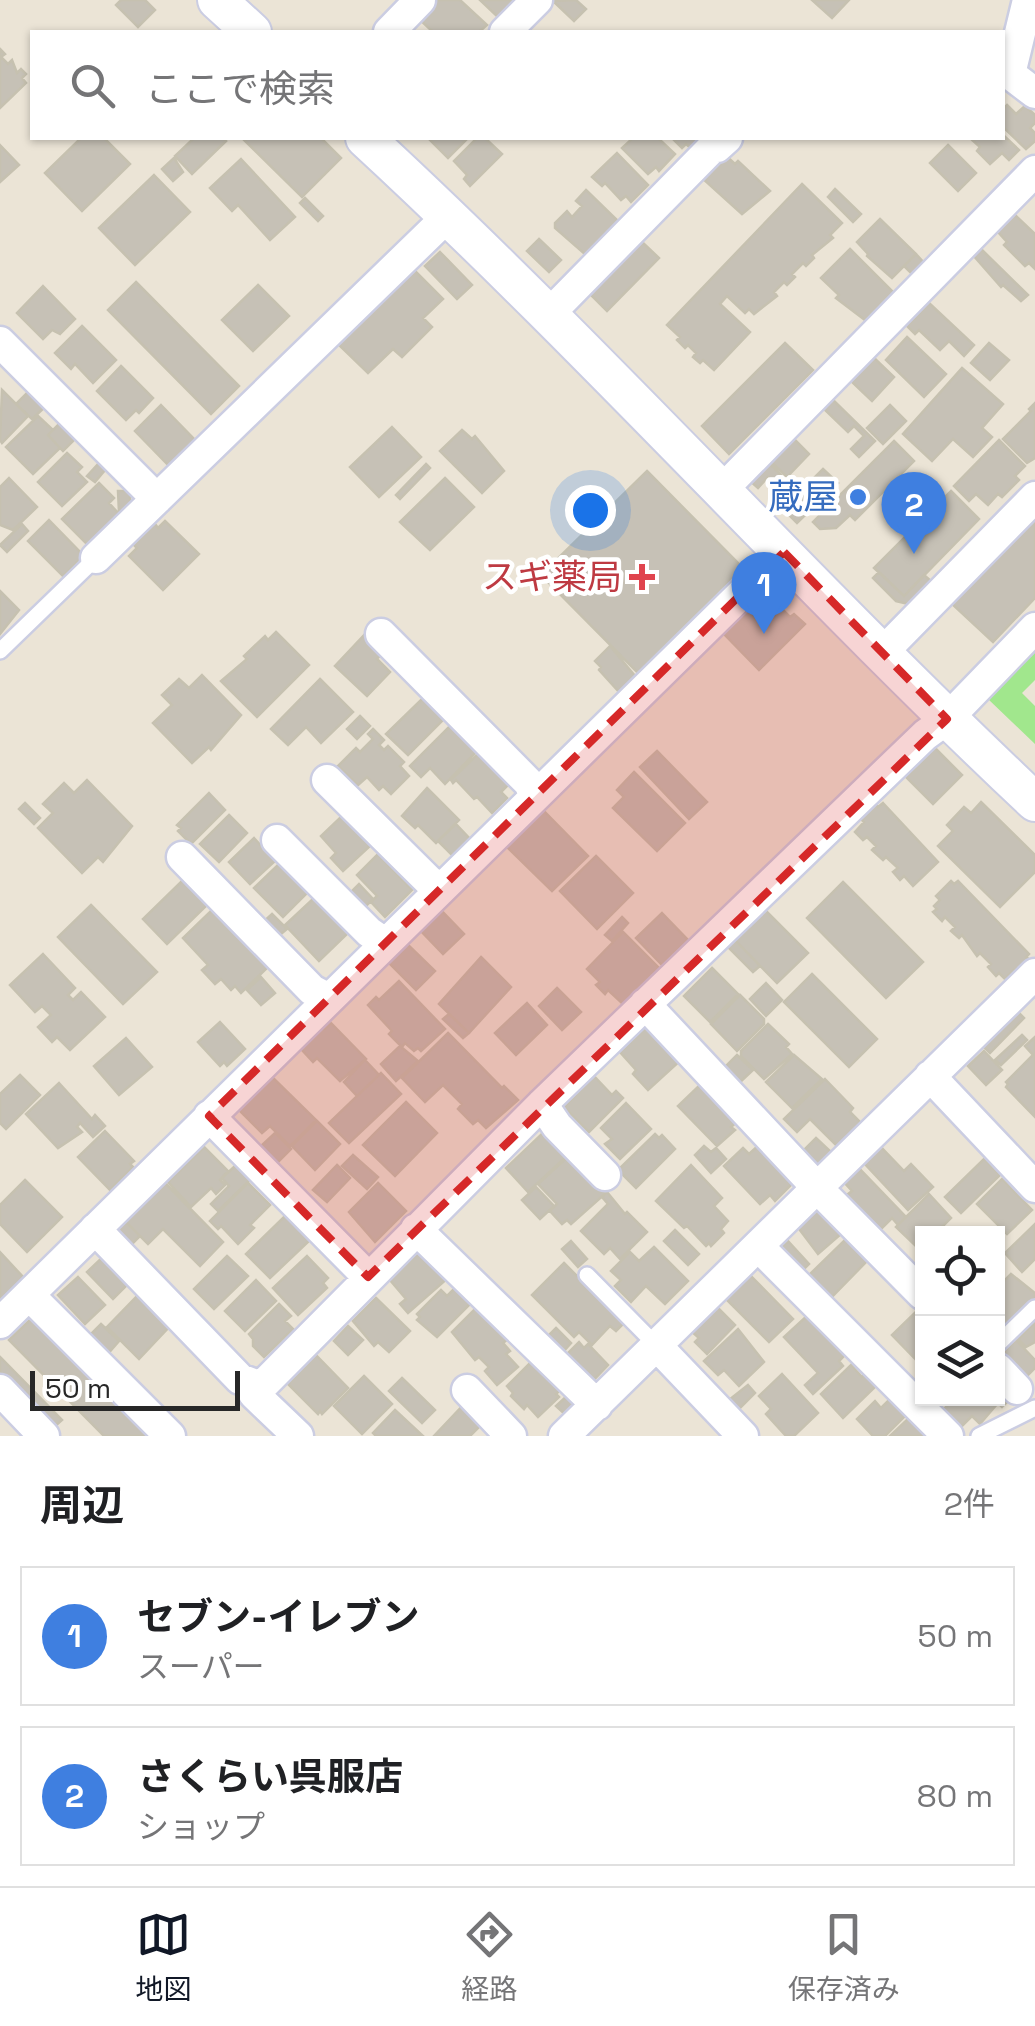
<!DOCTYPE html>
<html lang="ja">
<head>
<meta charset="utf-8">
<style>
  body { margin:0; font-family:"Space Grotesk","Noto Sans JP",sans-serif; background:#f6f6f6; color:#202124 }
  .controls { position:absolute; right:30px; bottom:30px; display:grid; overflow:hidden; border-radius:0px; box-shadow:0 2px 8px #0004 }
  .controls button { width:90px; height:90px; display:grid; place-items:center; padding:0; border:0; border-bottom:2px solid #e0e0e0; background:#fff; color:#202124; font:50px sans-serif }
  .scale { position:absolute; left:30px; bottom:25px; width:210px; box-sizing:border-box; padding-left:10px; border:5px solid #272727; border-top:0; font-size:28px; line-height:35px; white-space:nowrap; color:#272727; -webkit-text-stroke:8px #fff; paint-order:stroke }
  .you { position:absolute; left:590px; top:510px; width:35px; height:35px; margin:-25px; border:8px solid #fff; border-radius:50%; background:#1a73e8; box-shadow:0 0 0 15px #1a73e833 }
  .badge { display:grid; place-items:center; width:65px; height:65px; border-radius:50%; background:#111827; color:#fff; font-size:32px; font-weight:700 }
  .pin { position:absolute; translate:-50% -82px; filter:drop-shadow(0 2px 5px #0008) }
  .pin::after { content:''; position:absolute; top:52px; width:35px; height:30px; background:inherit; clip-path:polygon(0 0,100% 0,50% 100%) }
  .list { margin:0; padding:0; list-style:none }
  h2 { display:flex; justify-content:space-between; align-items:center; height:130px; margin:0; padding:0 40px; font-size:42px }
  h2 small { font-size:32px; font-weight:400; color:#757577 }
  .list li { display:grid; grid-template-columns:65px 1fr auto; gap:30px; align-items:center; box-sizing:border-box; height:140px; margin:0 20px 20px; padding:0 20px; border:2px solid #e0e0e0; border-radius:0px }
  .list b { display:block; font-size:38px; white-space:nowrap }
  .list p { margin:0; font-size:32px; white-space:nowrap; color:#757577 }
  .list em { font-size:32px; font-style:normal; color:#757577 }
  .icon { flex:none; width:55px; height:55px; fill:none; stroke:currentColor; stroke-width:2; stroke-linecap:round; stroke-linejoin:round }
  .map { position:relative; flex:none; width:1035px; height:1436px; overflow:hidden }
  .search { position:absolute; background:#fff; box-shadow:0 2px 8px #0004; left:30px; right:30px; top:30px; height:110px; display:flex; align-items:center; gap:25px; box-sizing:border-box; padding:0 35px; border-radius:0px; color:#757577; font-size:38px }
  .sheet { height:450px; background:#fff }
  nav { display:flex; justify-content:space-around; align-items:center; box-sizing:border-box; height:140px; border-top:2px solid #e0e0e0; background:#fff; font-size:28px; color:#757577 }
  nav a { display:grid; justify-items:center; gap:5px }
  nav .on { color:#111827 }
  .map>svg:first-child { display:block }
  .green { fill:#a1e78d }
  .building { fill:#c6c1b6; stroke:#c6c1b0; stroke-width:2.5 }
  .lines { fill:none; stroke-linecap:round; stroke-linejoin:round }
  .service-casing { stroke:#cbcde2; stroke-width:20 }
  .minor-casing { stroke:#cbcde2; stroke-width:35 }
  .tertiary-casing { stroke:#cbcde2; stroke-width:42 }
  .service { stroke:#fff; stroke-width:15 }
  .minor { stroke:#fff; stroke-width:30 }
  .tertiary { stroke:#fff; stroke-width:38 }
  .marked { fill:#d62828; fill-opacity:0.2; stroke:#d62828; stroke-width:8; stroke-dasharray:20 12; stroke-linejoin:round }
  .shop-dot { fill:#3f7fe0; stroke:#fff; stroke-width:4 }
  .health-dot { fill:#e0444e; stroke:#fff; stroke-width:4 }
  .labels { text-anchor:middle; stroke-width:9; stroke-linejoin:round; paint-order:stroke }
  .shop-label { font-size:35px; fill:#366cbe; stroke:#fff; text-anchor:end }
  .health-label { font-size:35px; fill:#be3a42; stroke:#fff; text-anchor:end }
</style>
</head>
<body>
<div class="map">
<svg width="1035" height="1436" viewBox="0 0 1035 1436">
  <rect width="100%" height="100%" fill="#ebe4d6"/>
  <path class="green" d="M1035 649V680L1022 693 1035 706V744L988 699Z"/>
  <path class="building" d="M121 0H145L155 10 138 27 116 5Z
    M435 0H460L487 25 479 32H433L418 18Z
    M480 0H513L516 3 501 20Z
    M576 0 586 9 574 21 553 1Z
    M812 0H849L832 18Z
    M0 49 5 54 1 57 8 64 12 60 17 73 21 69 26 74 22 78 26 83 0 108Z
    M1007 105 1016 114 1025 106 1035 115V123L1030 128 1035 133V141L1026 149 1002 126V110Z
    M1002 134 1019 150 1009 160 1002 153 990 164 977 151 980 147 970 138H1002Z
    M81 138H104L130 164 82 211 45 173Z
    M194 138H222L226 141 192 174 175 156Z
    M242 138H321L341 158 302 197Z
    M428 138H468L448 158Z
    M477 138H485L502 154 470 186 464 179 467 175 454 161Z
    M633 138H658L675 154 659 171 656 167 648 174 622 148Z
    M672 138H707L694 151 686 144 682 148Z
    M0 145 19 165 0 182Z
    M948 145 976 173 958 191 930 163Z
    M617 153 648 185 631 202 626 196 621 200 605 183 602 186 592 177Z
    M724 154 735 164 738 161 770 191 742 214 702 178Z
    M174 158 183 172 173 181 162 169Z
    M241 159 295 217 270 240 238 205 232 211 210 188Z
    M154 175 190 212 135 265 99 228Z
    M802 184 842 223 830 235 833 238 812 255 814 258 806 266 803 263 792 274 795 277 787 285 784 282 774 292 777 296 754 314 749 309 745 313 727 296 720 304 750 332 714 370 703 360 700 363 693 357 696 353 688 345 685 348 677 340 680 337 667 325Z
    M835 189 861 214 853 222 828 197Z
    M586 190 619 222 586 255 555 228V223L567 211 572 217 582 206 576 201Z
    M305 198 323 216 318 221 300 203Z
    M1015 215 1035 234V269L1029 263 1025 266 1004 245 1007 242 998 232Z
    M880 219 916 254 892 278 867 256 868 254 857 242Z
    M539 239 561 260 549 272 527 251Z
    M642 242 659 258 607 311 590 294Z
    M980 248 1028 295 1021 301 1003 285 1001 287 973 255Z
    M850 249 893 292 865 320 836 298 839 295 821 278Z
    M440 252 472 285 457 299 425 266Z
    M916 254 925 264 914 276 904 266Z
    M413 269 443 299 423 318 432 327 402 357 393 349 368 373 337 343Z
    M136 282 239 386 211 414 108 310Z
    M258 285 289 316 253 351 222 320Z
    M43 286 75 319 60 334 52 330 43 339 17 313Z
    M929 303 974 345 964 356 949 341 940 350 919 330 915 334 907 326Z
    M82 326 116 360 93 383 75 364 71 369 55 353Z
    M907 337 946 374 924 397 886 360Z
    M785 343 813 370 729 454 702 426Z
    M989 343 1009 360 990 380 971 363Z
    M871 355 894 377 872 401 852 382 859 374 855 370Z
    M121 366 153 398 139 413 136 410 126 420 97 391Z
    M962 368 1003 404 982 428 992 437 973 457 953 439 932 461 903 434Z
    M2 390 28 416 2 443 0 440Z
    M29 391 45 407 32 419 16 404Z
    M832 399 875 441 859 457 851 449 864 436 854 426 848 432 823 408Z
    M1035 403V458L1027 463 1003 439 1031 411 1029 409Z
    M161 405 198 443 172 469 135 431Z
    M890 405 906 421 883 444 867 428Z
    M38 416 53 430 48 435 60 448 33 474 6 447Z
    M60 423 76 438 63 451 48 435Z
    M392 427 421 457 379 497 350 467Z
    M462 430 472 439 475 436 504 471 482 493 440 451Z
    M791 436 809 454 787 477 769 460Z
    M999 440 1025 466 1015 476 1019 480 1002 497 998 494 988 505 976 494 969 501 954 486Z
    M894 441 914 461 855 520 850 515 836 528 820 529 813 522Z
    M67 453 82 467 77 472 87 482 62 506 38 482Z
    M767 461 781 475 774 482 768 477 758 488 749 480Z
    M99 463 106 469 95 482 87 476Z
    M426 464 430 468 400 499 396 495Z
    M823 469 838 483 797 523 783 509Z
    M647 471 743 568 638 673 541 575Z
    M9 478 37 507 13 530 0 525V487Z
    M445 478 474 507 430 550 400 522Z
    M99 483 114 498 109 503 119 514 90 544 86 543 62 519Z
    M118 491H130V511L119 512Z
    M951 491 979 519 904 596 874 568Z
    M1035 516V598L993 642 951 603Z
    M49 520 84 556 63 576 28 541Z
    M165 521 199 554 163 590 129 556 137 548 134 545 155 524 158 528Z
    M22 524 28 531 7 552 0 545Z
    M879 572 904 596 924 575 931 581 909 604 896 601 873 578Z
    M0 591 19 610 0 634Z
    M766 593 790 617 794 614 805 624 759 670 724 634Z
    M276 632 309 665 257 717 221 681 247 659 244 656 265 636 268 640Z
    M366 633 384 651 377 659 390 672 367 696 335 666Z
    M610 646 635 676 619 692 599 670 601 667 595 661Z
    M202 675 241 715 211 750 209 747 192 763 153 723 172 705 162 695 179 679 189 688Z
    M320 679 353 712 321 743 306 727 288 745 271 729Z
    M424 697 443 720 408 755 386 734Z
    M360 716 370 726 357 739 347 729Z
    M450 726 476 752 445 784 430 768 421 777 410 766Z
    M373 729 384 740 379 745 384 750 388 746 404 762 400 766 409 776 391 794 383 786 379 790 367 777 358 785 338 766 356 748 360 752 373 739 368 734Z
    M935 748 962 775 933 804 906 777Z
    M657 751 707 802 689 819 640 767Z
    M480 752 510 783 501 792 507 798 492 813 477 797 474 799 456 780 453 783 451 780Z
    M634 772 685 823 657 851 613 808 624 797 617 790Z
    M87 780 132 826 103 862 98 857 82 873 38 828 53 813 43 804 64 783 74 793Z
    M427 788 459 820 436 843 418 825 415 828 402 816Z
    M209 793 225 810 191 844 178 831 181 828 177 825Z
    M981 802 1035 855V872L1000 907 938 846 953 831 947 825 964 807 971 813Z
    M25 803 40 818 34 824 19 809Z
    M883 803 938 862 913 886 904 876 900 880 893 872 898 868 886 857 883 860 872 850 876 846 867 837 863 840 855 832 864 822 860 818 875 804 878 807Z
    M543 810 588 856 552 891 506 846Z
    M229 815 247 833 219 862 200 844Z
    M342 816 370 846 343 871 331 858 336 853 321 836Z
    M456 824 471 840 454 857 438 841Z
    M254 838 275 861 250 884 229 862Z
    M378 854 412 890 385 917 371 902 377 896 357 875Z
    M596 856 633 893 597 929 560 891Z
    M279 864 308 892 283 917 254 888Z
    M183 880 207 905 167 944 143 919Z
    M951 881 954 884 958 881 1029 954 1026 957 1030 960 1017 973 1014 970 1005 979 999 973 996 976 988 967 991 964 980 953 977 956 962 935 959 938 951 931 955 927 945 917 942 921 933 912 937 909 934 906 940 900 936 896Z
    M843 882 923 962 886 998 807 918Z
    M359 884 373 899 361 911 347 896Z
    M314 898 348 933 319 961 285 925Z
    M91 905 157 972 123 1004 58 937Z
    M440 909 464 934 443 954 419 929Z
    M765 910 808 953 777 983 735 940Z
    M211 911H214L265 959 262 961 268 967 241 993 235 986 231 990 221 979 215 984 202 970 208 965 183 938Z
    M662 913 688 940 662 965 636 938Z
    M272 914 287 929 275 939 261 924Z
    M622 917 628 923 612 941 605 935Z
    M623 932 659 968 623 1004 608 990 605 994 596 985 600 982 587 969Z
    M735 940 760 966 753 972 728 947Z
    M405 942 435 971 416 990 387 961Z
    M43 954 75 988 68 995 73 1000 81 992 105 1017 70 1050 57 1037 52 1042 38 1027 51 1015 42 1006 35 1012 10 985Z
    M481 957 511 987 469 1033 439 1004Z
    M712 968 738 994 710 1022 684 996Z
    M812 974 877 1039 849 1067 784 1002Z
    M261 977 275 993 261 1005 247 990Z
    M399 981 445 1029 421 1051 418 1048 414 1051 405 1043 402 1047 389 1034 392 1031 368 1005 376 997 379 1000Z
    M766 983 782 1000 766 1016 750 999Z
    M557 988 581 1012 562 1030 539 1006Z
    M740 995 764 1019V1024L737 1051 711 1024Z
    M527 1003 547 1025 516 1055 495 1033Z
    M1019 1013 1024 1018 990 1053 984 1047Z
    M449 1014 469 1033 463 1038 443 1019Z
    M220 1022 245 1049 227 1066 224 1062 220 1066 198 1042Z
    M331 1023 366 1059 340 1081 317 1058 313 1062 301 1049 321 1026 324 1029Z
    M650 1023 682 1059 648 1090 633 1074 636 1070 620 1052Z
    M768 1024 789 1044 786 1047 792 1054 764 1079 741 1056V1051Z
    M448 1033 502 1088 504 1086 518 1100 486 1128 478 1120 473 1124 458 1109 462 1104 443 1085 425 1102 402 1078Z
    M1022 1035 1027 1040 1001 1065 995 1060Z
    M1035 1037V1117L1006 1087 1008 1084 1006 1082 1033 1055 1025 1046Z
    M126 1038 152 1067 119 1095 94 1066Z
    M400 1046 418 1061 396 1081 381 1064Z
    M984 1051 1002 1070 986 1085 968 1066Z
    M737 1055 753 1070 737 1085 722 1070Z
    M794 1055 822 1079 792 1108 766 1082Z
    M365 1060 379 1075 357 1096 344 1082Z
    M381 1073 401 1094 349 1143 329 1123Z
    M20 1075 40 1095 6 1129 0 1123V1094Z
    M270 1075 316 1120 290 1146 270 1126 262 1133 237 1108Z
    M594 1076 612 1095 616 1091 623 1098 589 1132 564 1107Z
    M825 1079 853 1108 850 1112 862 1124 839 1148 810 1119 797 1132 784 1119Z
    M703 1082 738 1121 731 1127 735 1130 717 1146 678 1106Z
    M59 1083 92 1119 95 1115 105 1126 93 1137 80 1123 77 1127 82 1132 58 1148 26 1114Z
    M406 1102 437 1133 395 1176 363 1145Z
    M626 1103 651 1129 620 1159 605 1144 612 1139 601 1128Z
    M317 1121 340 1144 315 1170 292 1146Z
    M105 1131 134 1161 130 1164 133 1167 110 1190 78 1157Z
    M545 1131 568 1155 528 1192 506 1168Z
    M275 1133 291 1149 277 1163 260 1147Z
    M655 1134 659 1138 662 1135 675 1149 636 1188 618 1170Z
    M816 1138 831 1152 818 1165 804 1150Z
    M760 1144 795 1181 775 1201 770 1195 760 1204 724 1166 743 1148 749 1154Z
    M704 1146 711 1152 716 1148 726 1159 711 1173 695 1155Z
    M204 1147 228 1171 220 1180 225 1185 216 1194 211 1188 191 1207 168 1182Z
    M881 1147 904 1171 911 1164 933 1187 908 1210 864 1163Z
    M571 1154 606 1193 571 1224 567 1220 562 1224 550 1211 557 1204 538 1184Z
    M353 1155 378 1177 367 1189 342 1166Z
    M984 1159 1000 1175 961 1213 945 1197Z
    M236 1165 250 1180 218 1211 211 1204 229 1186 222 1178Z
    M337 1165 350 1178 327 1202 313 1190Z
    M691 1165 722 1198 714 1206 728 1221 721 1229 724 1233 711 1246 709 1243 706 1246 687 1226 684 1228 656 1201Z
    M858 1167 906 1217 898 1225 892 1218 877 1233 843 1198 852 1191 843 1181Z
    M1002 1179 1032 1210 1007 1234 977 1204Z
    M25 1180 62 1217 27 1252 0 1224V1205Z
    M163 1181 223 1242 200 1266 163 1229 148 1244 124 1220Z
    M248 1183 270 1205 250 1225 254 1228 238 1244 221 1226 218 1229 210 1221Z
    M378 1183 406 1211 375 1242 349 1212Z
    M536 1187 554 1206 540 1219 522 1200Z
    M607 1192 625 1214 627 1212 647 1232 620 1259 610 1248 604 1254 581 1231 608 1204 602 1197Z
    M929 1194 951 1218 935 1234H922V1246L919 1249 896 1227Z
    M819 1203 842 1233 818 1254 796 1225Z
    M286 1215 309 1241 270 1278 246 1254Z
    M126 1222 140 1236 128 1248 114 1234Z
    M1035 1224V1259L1022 1272 1005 1253Z
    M675 1230 699 1254 688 1265 664 1241Z
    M847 1238 868 1260 829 1300 808 1276Z
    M571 1241 587 1259 578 1267 562 1249Z
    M788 1241 809 1264 802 1271 780 1248Z
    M654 1247 688 1281 665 1304 646 1286 631 1302 615 1286 621 1280 611 1271 630 1252 639 1261Z
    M423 1249 448 1278 408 1313 400 1304 406 1299 389 1279Z
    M0 1252 24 1278 0 1300Z
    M106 1254 131 1281 113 1299 87 1272Z
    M227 1256 248 1276 214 1309 194 1289Z
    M307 1256 328 1278 323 1283 327 1288 298 1315 273 1288Z
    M564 1263 624 1323 616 1331 610 1326 592 1345 579 1332 574 1337 532 1295Z
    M1011 1274 1035 1293V1300L1002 1333 998 1329V1287Z
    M750 1275 793 1319 769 1342 726 1299Z
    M78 1277 105 1305 85 1324 58 1295Z
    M256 1280 276 1301 245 1331 225 1311Z
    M459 1284 471 1303 437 1337 417 1320 420 1317 417 1314 441 1290 447 1296Z
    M139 1294 171 1325 139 1359 107 1327Z
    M376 1298 410 1331 389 1352 378 1342 374 1346 353 1321Z
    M279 1304 291 1316 285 1321 293 1329 264 1357 253 1346V1339L249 1334Z
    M480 1304 510 1337 503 1343 510 1351 506 1354 518 1367 497 1385 485 1371 489 1367 479 1357 475 1360 452 1332Z
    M716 1306 735 1325 707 1354 695 1342 699 1338 691 1331Z
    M919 1309 922 1313V1366L892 1335Z
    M809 1314 846 1354 839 1361 843 1366 813 1394 805 1385 818 1373 784 1337Z
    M34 1316 153 1436H104L9 1340Z
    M1035 1322V1342L1026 1347 1018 1339Z
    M101 1324 119 1341 106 1356 87 1338Z
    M348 1326 363 1340 348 1355 334 1341Z
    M556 1328 571 1343 563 1352 547 1337Z
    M738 1329 764 1362 739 1386 724 1370 718 1375 704 1361Z
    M1016 1340 1035 1360V1368L1022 1381 998 1357Z
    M579 1342 584 1348 588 1344 608 1365 589 1385 563 1358Z
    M316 1355 348 1388 322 1414 320 1411 318 1414 288 1384Z
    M0 1357 62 1420 53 1428 0 1373Z
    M534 1359 562 1388 556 1394 559 1397 538 1417 527 1405 524 1409 511 1396 513 1393 507 1386Z
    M851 1365 862 1377 867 1372 879 1383 843 1418 821 1394Z
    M782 1374 818 1413 794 1436H786L766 1414 771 1409 759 1396Z
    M364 1376 392 1404 362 1434 334 1406Z
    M402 1378 435 1410 422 1423 389 1391Z
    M998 1378 1014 1395 1002 1407 998 1403 980 1424 972 1416 959 1429 942 1411 955 1398H998Z
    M748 1385 755 1393 735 1413 725 1403Z
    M569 1394 581 1406 569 1418 556 1406Z
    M891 1398 907 1414 885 1436H873L857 1419 875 1401 881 1408Z
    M467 1401 486 1420 470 1436H434Z
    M395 1410 423 1436H376L373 1433Z
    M910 1417 929 1436H890Z"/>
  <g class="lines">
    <g class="service-casing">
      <path id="service" d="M0 651 96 558
        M587 1275 657 1346
        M998 1344 1035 1308
        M979 1436 1035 1408"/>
    </g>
    <g class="minor-casing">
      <path id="minor" d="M1028 0 1010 74 1035 93
        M389 32 420 0
        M505 32 537 0
        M548 315 715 145 717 147 727 138
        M0 342 157 499
        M722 490 1035 171
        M96 558 448 216
        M381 634 529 783 535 796
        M883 652 1035 497
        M327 780 429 881 441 888
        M277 840 369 932 385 943
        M182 857 312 990 327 998
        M645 1004 825 1196 922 1294
        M930 1076 1035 1187
        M542 1104 557 1126 605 1175
        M209 1116 368 1277
        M95 1229 240 1379 261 1387
        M416 1229 597 1405
        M758 1246 948 1436
        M29 1295 170 1436
        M0 1323 784 552
        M657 1346 743 1436
        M998 1369 1017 1389
        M0 1390 44 1436
        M467 1390 511 1436
        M298 1436 254 1394 542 1104 925 735 947 719 1035 628
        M564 1436 1035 974"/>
    </g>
    <g class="tertiary-casing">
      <path id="tertiary" d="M217 0 252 32
        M365 138C596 351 806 587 1035 802"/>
    </g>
    <use href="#service" class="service"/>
    <use href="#minor" class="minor"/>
    <use href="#tertiary" class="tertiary"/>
  </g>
  <path class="marked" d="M784 552 947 719 368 1277 209 1116Z"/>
  <circle class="shop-dot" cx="858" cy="497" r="10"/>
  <path class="health-dot" d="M637 562h10v10h10v10h-10v10h-10v-10h-10v-10h10z"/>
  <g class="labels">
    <g class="shop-label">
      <text x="838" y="509">蔵屋</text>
    </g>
    <g class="health-label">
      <text x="622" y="589">スギ薬局</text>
    </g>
  </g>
</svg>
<div class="controls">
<button><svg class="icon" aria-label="locate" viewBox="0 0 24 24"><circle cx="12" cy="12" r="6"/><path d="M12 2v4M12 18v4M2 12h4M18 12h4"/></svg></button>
<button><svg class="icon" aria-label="layers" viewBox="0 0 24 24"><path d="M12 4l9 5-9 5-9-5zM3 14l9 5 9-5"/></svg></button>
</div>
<div class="scale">50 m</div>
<div class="you"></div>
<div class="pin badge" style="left:764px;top:634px;background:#3f7fe0">1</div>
<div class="pin badge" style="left:914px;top:554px;background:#3f7fe0">2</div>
<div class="search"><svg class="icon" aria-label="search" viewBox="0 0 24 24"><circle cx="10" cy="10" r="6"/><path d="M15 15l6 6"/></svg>ここで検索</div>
</div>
<section class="sheet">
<h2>周辺<small>2件</small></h2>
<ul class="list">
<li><span class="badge" style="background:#3f7fe0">1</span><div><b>セブン-イレブン</b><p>スーパー</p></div><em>50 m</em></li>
<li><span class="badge" style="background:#3f7fe0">2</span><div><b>さくらい呉服店</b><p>ショップ</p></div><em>80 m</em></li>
</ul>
</section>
<nav>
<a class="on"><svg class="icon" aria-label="map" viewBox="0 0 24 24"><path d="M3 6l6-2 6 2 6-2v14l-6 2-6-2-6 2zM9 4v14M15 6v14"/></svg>地図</a>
<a><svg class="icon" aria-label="directions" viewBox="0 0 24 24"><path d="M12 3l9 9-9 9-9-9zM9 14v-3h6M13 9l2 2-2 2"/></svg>経路</a>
<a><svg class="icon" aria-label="saved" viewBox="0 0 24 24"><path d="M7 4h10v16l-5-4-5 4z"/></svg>保存済み</a>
</nav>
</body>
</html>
